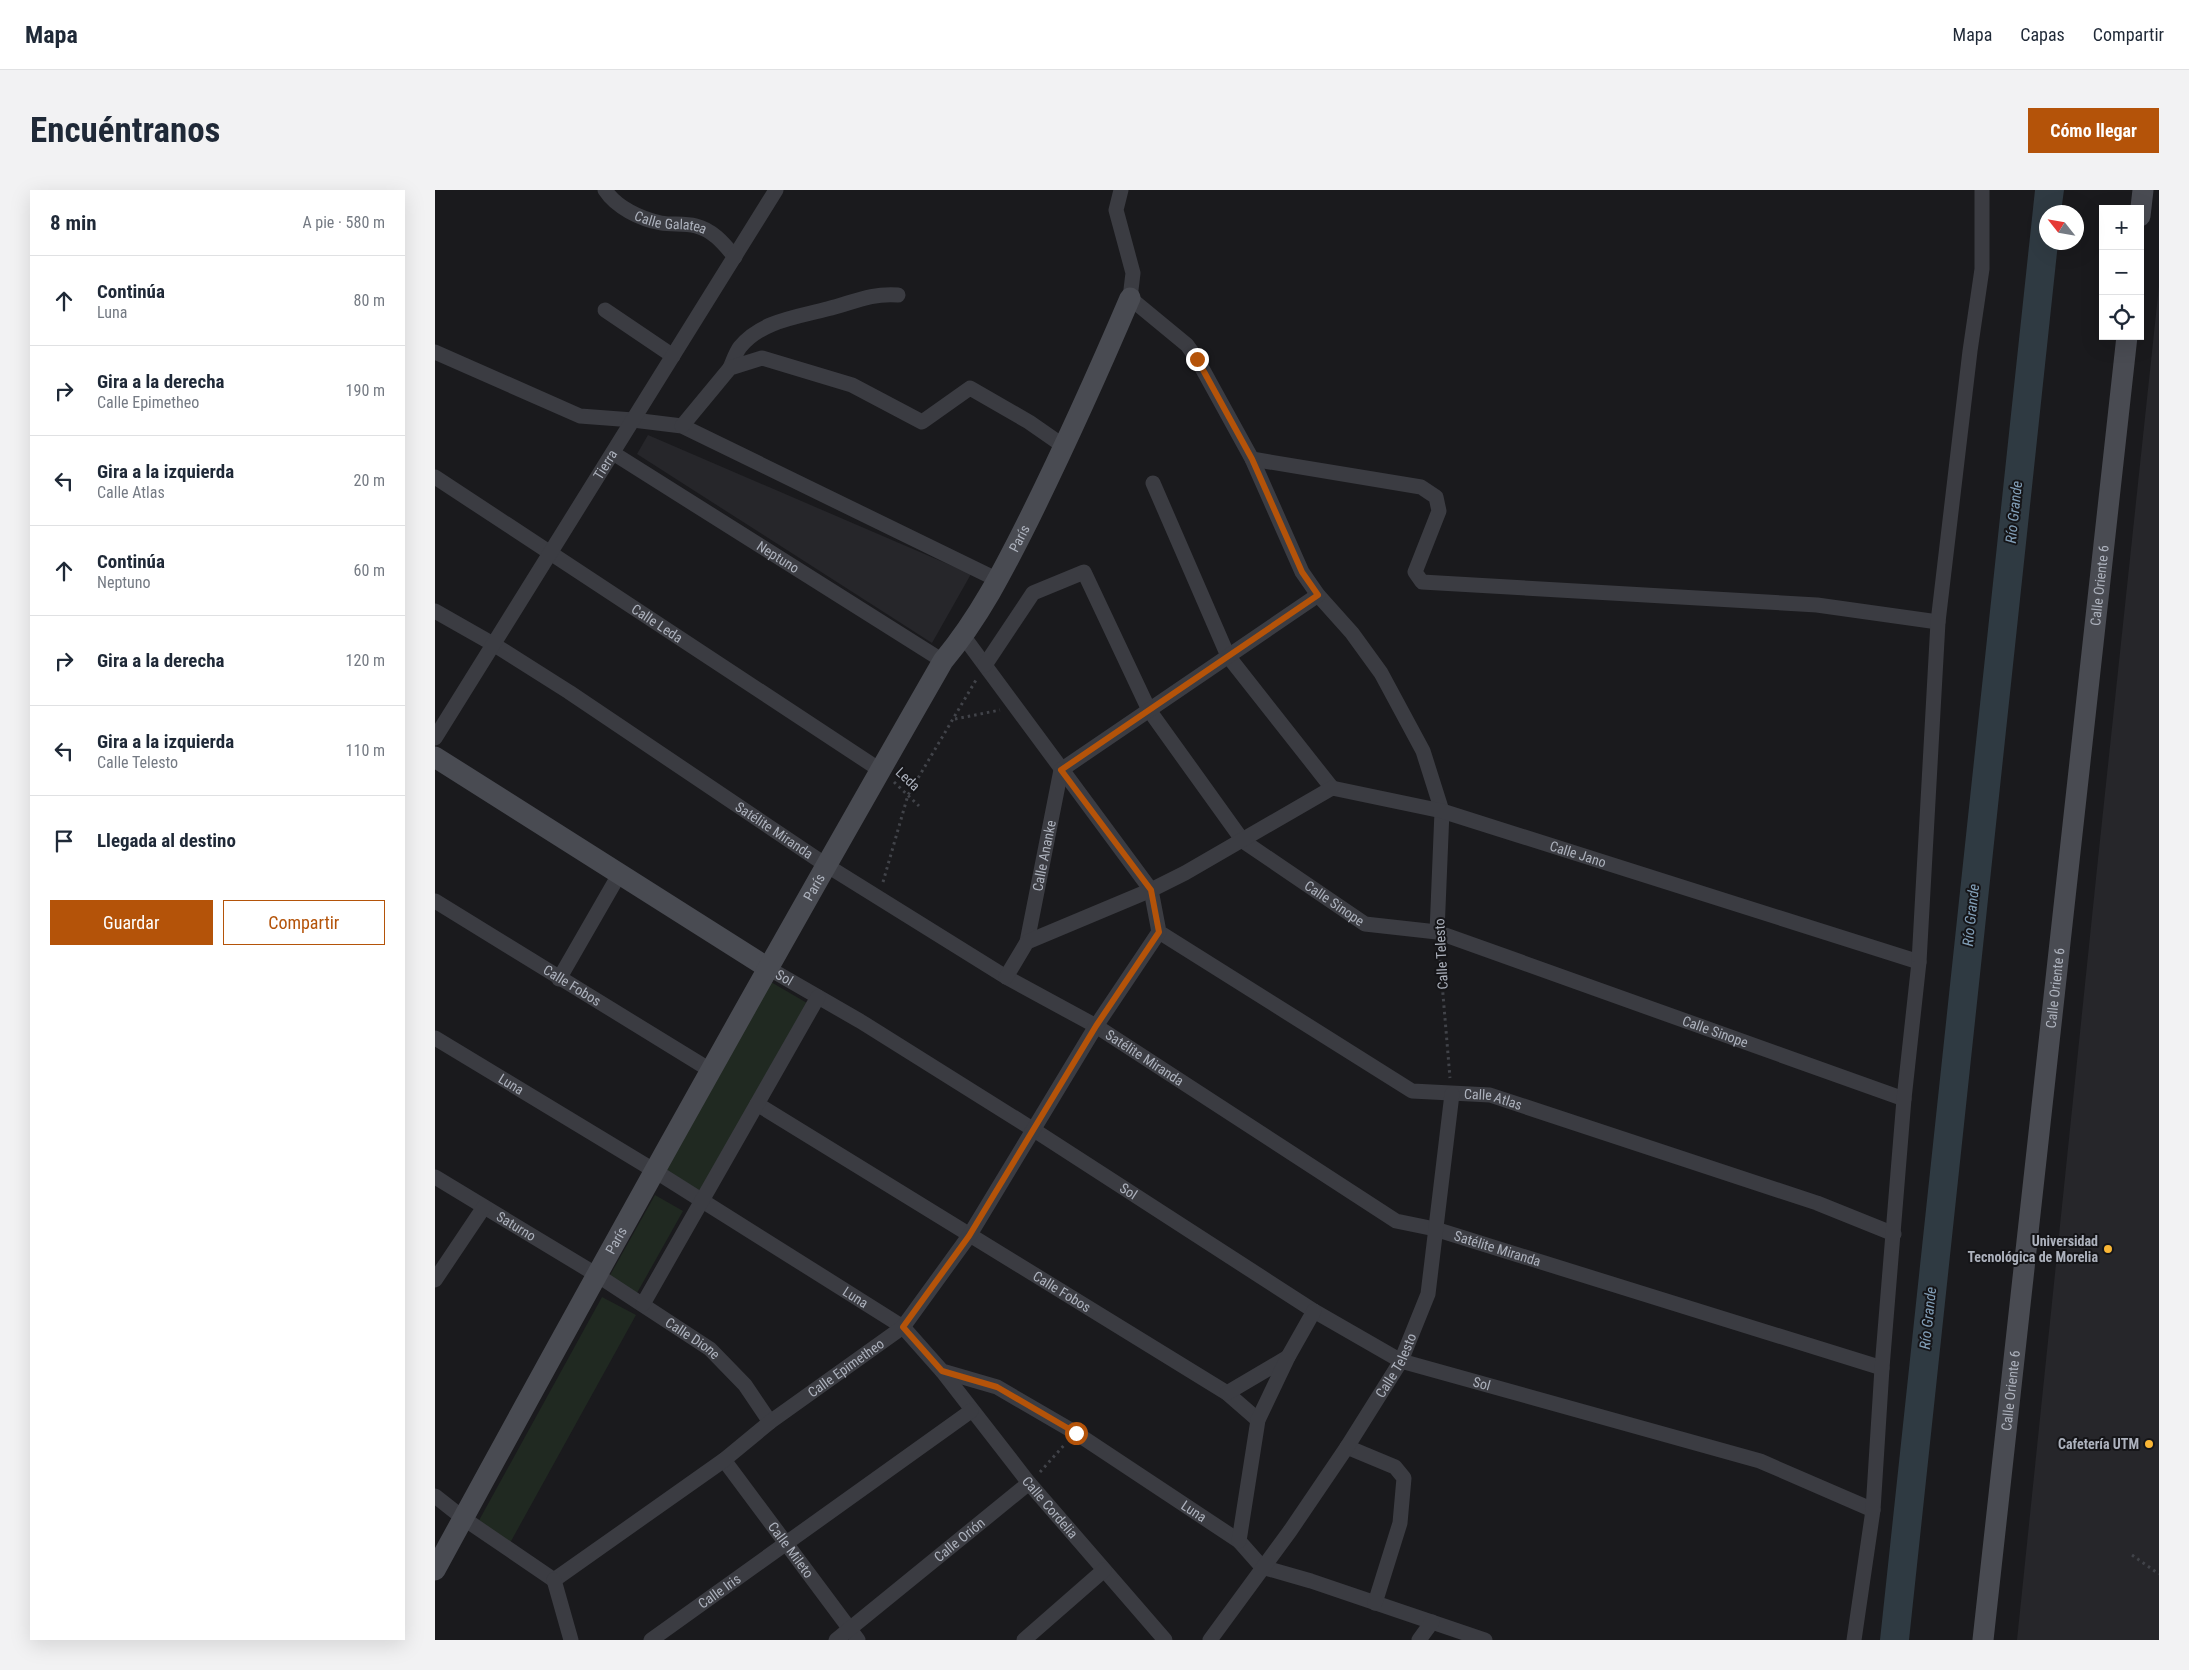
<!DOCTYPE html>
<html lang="es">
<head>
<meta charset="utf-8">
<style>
  body { margin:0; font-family:"Roboto Condensed",sans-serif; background:#f2f2f3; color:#1f2937 }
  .controls { position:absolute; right:15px; top:15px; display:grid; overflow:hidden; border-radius:0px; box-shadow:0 5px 20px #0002 }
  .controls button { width:45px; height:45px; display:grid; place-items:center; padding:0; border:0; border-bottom:1px solid #e0e1e3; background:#fff; color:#1f2937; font:25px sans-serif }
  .compass { position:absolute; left:1604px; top:15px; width:45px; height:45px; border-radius:50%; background:#fff; box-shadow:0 5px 20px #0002; rotate:301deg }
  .stop { position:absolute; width:15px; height:15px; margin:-11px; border:4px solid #b45309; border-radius:50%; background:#fff }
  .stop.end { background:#b45309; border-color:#fff; box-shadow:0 1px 5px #0008 }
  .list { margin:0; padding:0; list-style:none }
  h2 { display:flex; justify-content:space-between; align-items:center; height:65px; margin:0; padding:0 20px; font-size:21px }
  h2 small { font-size:16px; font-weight:400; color:#747a83 }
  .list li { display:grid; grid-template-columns:32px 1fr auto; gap:15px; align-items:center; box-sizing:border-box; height:90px; padding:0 20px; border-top:1px solid #e0e1e3 }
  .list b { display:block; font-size:19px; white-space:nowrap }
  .list p { margin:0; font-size:16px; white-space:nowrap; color:#747a83 }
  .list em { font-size:16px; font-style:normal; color:#747a83 }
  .actions { display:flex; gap:10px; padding:15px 20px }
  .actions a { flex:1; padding:11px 0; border:1px solid #b45309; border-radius:0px; text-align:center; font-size:18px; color:#b45309 }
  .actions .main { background:#b45309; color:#fff }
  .icon { flex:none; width:28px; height:28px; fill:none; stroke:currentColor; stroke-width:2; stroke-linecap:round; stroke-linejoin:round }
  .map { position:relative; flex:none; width:1724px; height:1450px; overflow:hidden; border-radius:0px }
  header { display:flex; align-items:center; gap:30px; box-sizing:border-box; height:70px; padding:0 25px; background:#fff; border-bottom:1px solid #e0e1e3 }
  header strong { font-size:24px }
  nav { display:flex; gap:28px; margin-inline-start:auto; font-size:18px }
  .intro { display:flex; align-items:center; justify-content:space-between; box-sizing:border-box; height:120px; padding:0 30px }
  h1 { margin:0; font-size:35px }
  .button { padding:12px 22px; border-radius:0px; background:#b45309; color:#fff; font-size:18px; font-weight:700 }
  main { display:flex; gap:30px; padding:0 30px }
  aside { flex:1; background:#fff; border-radius:0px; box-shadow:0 5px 20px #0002 }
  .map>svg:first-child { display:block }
  .built { fill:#26262a }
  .green { fill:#202921 }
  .water { fill:#2f3a42 }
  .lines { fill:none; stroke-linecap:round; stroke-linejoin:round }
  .path { stroke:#414349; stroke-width:3; stroke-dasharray:2.5 4; stroke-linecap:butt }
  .street { stroke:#3b3c42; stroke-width:15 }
  .secondary { stroke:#494b52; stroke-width:21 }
  .route { stroke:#b45309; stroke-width:6 }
  .poi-dot { fill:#fab635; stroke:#151518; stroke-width:2 }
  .labels { text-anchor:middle; stroke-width:4; stroke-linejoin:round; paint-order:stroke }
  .street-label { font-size:14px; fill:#adb2bd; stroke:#151518 }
  .poi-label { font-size:14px; font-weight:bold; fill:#adb2bd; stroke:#151518; text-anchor:end }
  .water-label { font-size:15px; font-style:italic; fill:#83a0b9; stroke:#151518 }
</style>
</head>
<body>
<header>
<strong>Mapa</strong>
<nav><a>Mapa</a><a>Capas</a><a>Compartir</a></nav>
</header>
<div class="intro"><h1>Encuéntranos</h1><a class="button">Cómo llegar</a></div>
<main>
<aside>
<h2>8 min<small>A pie · 580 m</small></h2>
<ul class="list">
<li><svg class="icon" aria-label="ahead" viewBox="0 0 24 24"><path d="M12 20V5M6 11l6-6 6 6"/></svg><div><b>Continúa</b><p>Luna</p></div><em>80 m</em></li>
<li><svg class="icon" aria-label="right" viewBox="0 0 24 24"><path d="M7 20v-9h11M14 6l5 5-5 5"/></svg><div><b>Gira a la derecha</b><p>Calle Epimetheo</p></div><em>190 m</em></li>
<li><svg class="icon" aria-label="left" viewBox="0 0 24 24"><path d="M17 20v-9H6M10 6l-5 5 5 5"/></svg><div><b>Gira a la izquierda</b><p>Calle Atlas</p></div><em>20 m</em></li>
<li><svg class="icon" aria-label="ahead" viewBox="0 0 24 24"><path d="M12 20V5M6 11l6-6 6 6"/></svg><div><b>Continúa</b><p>Neptuno</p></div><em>60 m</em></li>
<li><svg class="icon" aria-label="right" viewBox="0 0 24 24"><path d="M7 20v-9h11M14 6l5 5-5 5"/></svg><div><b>Gira a la derecha</b></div><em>120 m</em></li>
<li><svg class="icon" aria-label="left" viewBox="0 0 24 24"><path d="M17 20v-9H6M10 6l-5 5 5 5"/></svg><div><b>Gira a la izquierda</b><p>Calle Telesto</p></div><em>110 m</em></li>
<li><svg class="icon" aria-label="arrive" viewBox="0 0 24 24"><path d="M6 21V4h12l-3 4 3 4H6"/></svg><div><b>Llegada al destino</b></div></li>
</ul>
<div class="actions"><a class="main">Guardar</a><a>Compartir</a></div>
</aside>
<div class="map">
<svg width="1724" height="1450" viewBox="0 0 1724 1450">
  <rect width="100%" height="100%" fill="#1a1a1d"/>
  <path class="built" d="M1724 96V1450H1582L1663 669Z
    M213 245 536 384 497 453 202 264Z"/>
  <path class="green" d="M336 792 372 813 265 1001 229 981Z
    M220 1005 248 1021 202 1103 174 1087Z
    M167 1107 201 1125 75 1353 42 1334Z"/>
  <path class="water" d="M1600 0H1629L1626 22H1612V52L1623 53 1474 1450H1445Z"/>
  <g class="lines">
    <path class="path" d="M520 529 565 520
      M459 592 484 616
      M448 692 473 605 541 490
      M1004 757 1015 888
      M605 1282 631 1253
      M1697 1365 1724 1384"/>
    <g class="street">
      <path id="s1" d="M170 0C181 17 205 29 226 33 237 35 249 33 261 36 278 40 289 54 300 67"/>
      <path d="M686 0 681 20 698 83 695 108 752 155 762 169 817 269 867 382 883 405 917 443 946 483 988 561 1007 621 1002 742"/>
      <path d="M170 120 238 166"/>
      <path d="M0 162 145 226 198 230 247 236 563 390"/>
      <path d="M295 178C298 171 301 162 305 157 326 131 362 127 392 119 418 113 433 103 463 105"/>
      <path d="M247 236 295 178 327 168 417 195 487 232 535 198 594 232 630 257"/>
      <path id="s2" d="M178 263 508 471"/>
      <path d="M817 269 986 297 1001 307 1004 321 980 382 987 392 1382 415 1503 432"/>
      <path id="s3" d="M0 287 445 580"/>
      <path d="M718 293 793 466 897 598"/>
      <path id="s4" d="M0 421 58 454 134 502 391 675 571 787 661 836 961 1031 1000 1039 1447 1178"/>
      <path id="s5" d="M529 447 716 700 724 742 977 901 1055 905 1382 1013 1459 1044"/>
      <path id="s6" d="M550 475 598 403 649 382 714 520 808 651 930 734 1002 742 1469 909"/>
      <path id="s7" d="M0 548 341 0"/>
      <path id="s8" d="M0 711 275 880"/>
      <path id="s9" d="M592 752 626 580 883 405"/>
      <path id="s10" d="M333 778 425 831 599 940 879 1121 966 1171 1325 1271 1438 1320"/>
      <path id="s11" d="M571 787 592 752 716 700 750 683 897 598 1007 621 1484 772"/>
      <path d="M124 789 185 683"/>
      <path id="s12" d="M0 848 220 981 468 1137 507 1181 562 1197 641 1243 804 1351 827 1377 876 1391 1050 1450"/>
      <path id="s13" d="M322 914 792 1203 823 1230"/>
      <path id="s14" d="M0 987 162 1085 275 1159 310 1195 335 1232"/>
      <path d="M0 1090 49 1017"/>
      <path d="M208 1114 383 807"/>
      <path id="s15" d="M507 1181 594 1293 730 1450"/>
      <path d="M792 1203 853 1167"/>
      <path d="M912 1257 960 1277 969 1288 965 1333 940 1413"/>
      <path id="s16" d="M289 1270 423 1450"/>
      <path d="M0 1306 28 1328 119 1390"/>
      <path d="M804 1351 823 1230 853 1167 879 1121"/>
      <path id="s17" d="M119 1390 289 1270 335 1232 468 1137 534 1046 661 836 724 742"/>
      <path d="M119 1390 136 1450"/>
      <path id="s18" d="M216 1450 536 1221"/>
      <path id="s19" d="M401 1450 594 1293"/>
      <path d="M589 1450 669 1380"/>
      <path id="s20" d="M775 1450 855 1341 912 1257 966 1171 993 1104 1017 904"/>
      <path d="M984 1450 997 1432"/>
      <path d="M1419 1450 1438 1320 1447 1178 1469 909 1484 772 1503 432 1535 161 1547 79V0"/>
    </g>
    <g class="secondary">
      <path d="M1705 26 1708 0"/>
      <path d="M0 567 333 778"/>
      <path id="s21" d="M0 1380C166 1075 335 772 508 471 544 428 569 379 594 329 630 256 663 183 695 108"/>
      <path id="s22" d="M1548 1450 1692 146"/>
    </g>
  </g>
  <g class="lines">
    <path class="route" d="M641 1243 562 1197 507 1181 468 1137 534 1046 661 836 724 742 716 700 626 580 883 405 867 382 817 269 762 169"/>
  </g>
  <g class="poi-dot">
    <circle cx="1673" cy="1059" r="5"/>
    <circle cx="1714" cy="1254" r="5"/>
  </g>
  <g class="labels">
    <g class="street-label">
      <text dy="5" stroke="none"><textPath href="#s1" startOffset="76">Calle Galatea</textPath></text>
      <text dy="5" stroke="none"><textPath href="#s7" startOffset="322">Tierra</textPath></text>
      <text dy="5" stroke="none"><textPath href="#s21" startOffset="1186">París</textPath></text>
      <text dy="5" stroke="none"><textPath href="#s2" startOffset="195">Neptuno</textPath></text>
      <text dy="5" stroke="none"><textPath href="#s22" startOffset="1061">Calle Oriente 6</textPath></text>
      <text dy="5" stroke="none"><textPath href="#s3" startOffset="266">Calle Leda</textPath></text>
      <text transform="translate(473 589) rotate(43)" y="5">Leda</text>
      <text dy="5" stroke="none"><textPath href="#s4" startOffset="404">Satélite Miranda</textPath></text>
      <text dy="5" stroke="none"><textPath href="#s11" startOffset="638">Calle Jano</textPath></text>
      <text dy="5" stroke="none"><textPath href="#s9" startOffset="88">Calle Ananke</textPath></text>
      <text dy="5" stroke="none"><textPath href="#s21" startOffset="781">París</textPath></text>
      <text dy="5" stroke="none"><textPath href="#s6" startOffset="566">Calle Sinope</textPath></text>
      <text transform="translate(1006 764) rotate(-93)" y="5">Calle Telesto</text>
      <text dy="5" stroke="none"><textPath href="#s10" startOffset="19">Sol</textPath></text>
      <text dy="5" stroke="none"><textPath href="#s8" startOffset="161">Calle Fobos</textPath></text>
      <text dy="5" stroke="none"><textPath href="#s22" startOffset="656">Calle Oriente 6</textPath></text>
      <text dy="5" stroke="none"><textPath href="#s6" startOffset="971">Calle Sinope</textPath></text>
      <text dy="5" stroke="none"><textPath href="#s4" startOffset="839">Satélite Miranda</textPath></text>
      <text dy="5" stroke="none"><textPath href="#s12" startOffset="89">Luna</textPath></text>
      <text dy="5" stroke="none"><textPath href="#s5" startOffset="738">Calle Atlas</textPath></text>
      <text dy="5" stroke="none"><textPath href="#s10" startOffset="424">Sol</textPath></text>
      <text dy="5" stroke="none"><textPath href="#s14" startOffset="95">Saturno</textPath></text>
      <text dy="5" stroke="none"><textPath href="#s21" startOffset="376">París</textPath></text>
      <text dy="5" stroke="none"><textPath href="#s4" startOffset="1244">Satélite Miranda</textPath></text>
      <text dy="5" stroke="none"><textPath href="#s13" startOffset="358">Calle Fobos</textPath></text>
      <text dy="5" stroke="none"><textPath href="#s12" startOffset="494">Luna</textPath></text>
      <text dy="5" stroke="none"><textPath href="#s14" startOffset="304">Calle Dione</textPath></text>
      <text dy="5" stroke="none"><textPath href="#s20" startOffset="332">Calle Telesto</textPath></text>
      <text dy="5" stroke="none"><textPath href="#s17" startOffset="361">Calle Epimetheo</textPath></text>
      <text dy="5" stroke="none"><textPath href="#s10" startOffset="829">Sol</textPath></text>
      <text dy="5" stroke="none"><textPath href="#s22" startOffset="251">Calle Oriente 6</textPath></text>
      <text dy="5" stroke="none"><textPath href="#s15" startOffset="174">Calle Cordelia</textPath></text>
      <text dy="5" stroke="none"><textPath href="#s12" startOffset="899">Luna</textPath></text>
      <text dy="5" stroke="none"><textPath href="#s19" startOffset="159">Calle Orión</textPath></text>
      <text dy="5" stroke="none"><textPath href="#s16" startOffset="112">Calle Mileto</textPath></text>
      <text dy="5" stroke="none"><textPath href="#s18" startOffset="84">Calle Iris</textPath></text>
    </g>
    <g class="poi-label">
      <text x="1663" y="1056">Universidad<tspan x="1663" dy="16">Tecnológica de Morelia</tspan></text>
      <text x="1704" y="1259">Cafetería UTM</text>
    </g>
    <g class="water-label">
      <text transform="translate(1579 322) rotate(-84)" y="5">Río Grande</text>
      <text transform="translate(1536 725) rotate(-84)" y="5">Río Grande</text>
      <text transform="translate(1493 1128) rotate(-84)" y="5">Río Grande</text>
    </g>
  </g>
</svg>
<div class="controls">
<button>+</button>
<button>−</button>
<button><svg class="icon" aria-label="locate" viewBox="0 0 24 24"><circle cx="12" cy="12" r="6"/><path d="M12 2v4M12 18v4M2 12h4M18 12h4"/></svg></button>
</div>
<svg class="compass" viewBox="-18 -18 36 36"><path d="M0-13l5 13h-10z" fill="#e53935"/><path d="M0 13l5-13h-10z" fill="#747a83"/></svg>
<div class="stop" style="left:641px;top:1243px"></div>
<div class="stop end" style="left:762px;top:169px"></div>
</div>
</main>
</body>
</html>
